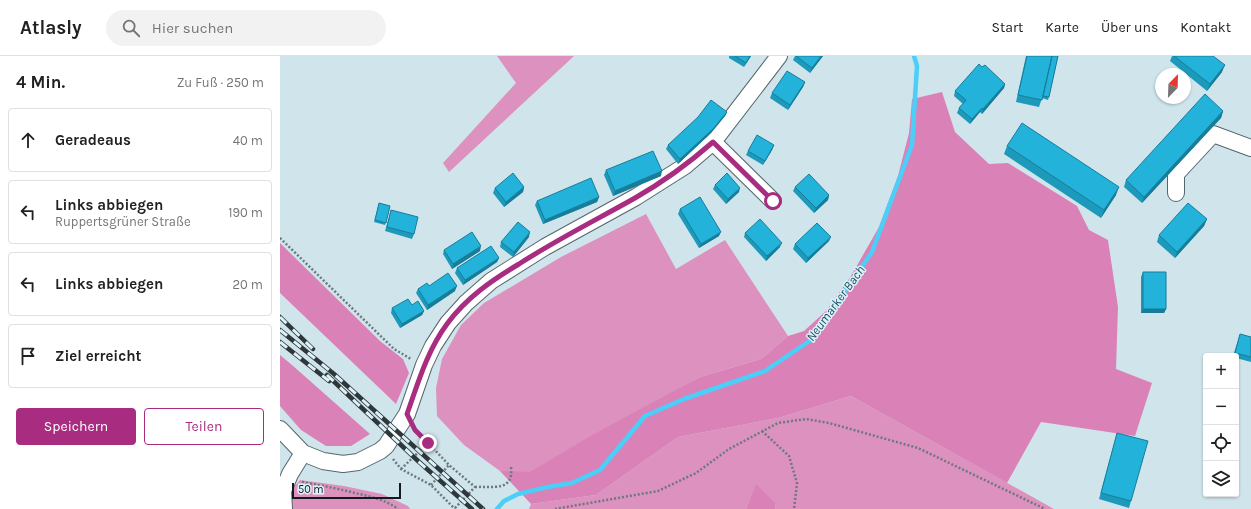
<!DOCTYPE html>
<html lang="de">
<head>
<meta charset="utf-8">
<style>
  body { margin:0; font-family:Karla,sans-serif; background:#f2f2f2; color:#202124 }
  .controls { position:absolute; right:12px; bottom:12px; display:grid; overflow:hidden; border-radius:4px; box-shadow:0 1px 3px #0004 }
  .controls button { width:36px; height:36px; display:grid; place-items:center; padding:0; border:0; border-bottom:1px solid #e0e0e0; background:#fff; color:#202124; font:20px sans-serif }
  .compass { position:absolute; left:875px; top:12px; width:36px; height:36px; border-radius:50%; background:#fff; box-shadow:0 1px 3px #0004; rotate:23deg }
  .scale { position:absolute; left:12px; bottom:10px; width:109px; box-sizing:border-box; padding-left:4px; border:2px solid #121a1d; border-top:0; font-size:11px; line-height:14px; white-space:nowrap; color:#121a1d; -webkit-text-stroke:3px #ddf1f9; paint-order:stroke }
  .stop { position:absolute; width:12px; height:12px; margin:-9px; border:3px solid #a82d80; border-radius:50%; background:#fff }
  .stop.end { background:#a82d80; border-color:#fff; box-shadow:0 1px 4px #0008 }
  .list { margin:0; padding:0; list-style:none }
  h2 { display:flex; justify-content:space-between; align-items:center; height:52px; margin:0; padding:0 16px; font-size:17px }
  h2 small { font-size:13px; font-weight:400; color:#757577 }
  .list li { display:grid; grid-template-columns:26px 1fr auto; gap:12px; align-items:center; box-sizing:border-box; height:64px; margin:0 8px 8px; padding:0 8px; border:1px solid #e0e0e0; border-radius:4px }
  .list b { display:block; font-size:15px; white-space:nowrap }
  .list p { margin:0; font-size:13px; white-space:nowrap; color:#757577 }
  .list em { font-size:13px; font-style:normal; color:#757577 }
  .actions { display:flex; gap:8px; padding:12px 16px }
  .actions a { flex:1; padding:9px 0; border:1px solid #a82d80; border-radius:4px; text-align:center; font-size:14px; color:#a82d80 }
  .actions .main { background:#a82d80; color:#fff }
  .icon { flex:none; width:22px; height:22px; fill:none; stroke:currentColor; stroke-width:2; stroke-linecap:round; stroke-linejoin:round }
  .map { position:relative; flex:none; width:971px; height:453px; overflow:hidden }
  header { display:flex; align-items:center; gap:24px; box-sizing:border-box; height:56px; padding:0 20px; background:#fff; border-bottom:1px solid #e0e0e0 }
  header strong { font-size:19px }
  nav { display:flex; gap:22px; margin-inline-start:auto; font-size:14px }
  .search { width:280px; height:36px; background:#f2f2f2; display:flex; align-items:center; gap:10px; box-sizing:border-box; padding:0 14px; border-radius:22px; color:#757577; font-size:15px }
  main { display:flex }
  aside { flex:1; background:#fff }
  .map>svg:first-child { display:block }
  .green { fill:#dd91be }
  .forest { fill:#da82b7 }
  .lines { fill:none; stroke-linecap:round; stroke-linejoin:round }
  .stream { stroke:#4bcef8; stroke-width:4.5 }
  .minor-casing { stroke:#54666d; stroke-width:18 }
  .path { stroke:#6b797e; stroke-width:2.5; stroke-dasharray:2 2; stroke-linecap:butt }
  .minor { stroke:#fff; stroke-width:16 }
  .rail-casing { stroke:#2e383b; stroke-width:4.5 }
  .rail { stroke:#ddf1f9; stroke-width:3; stroke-dasharray:9; stroke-linecap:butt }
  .wall { fill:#1d99bb }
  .shaded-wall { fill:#187d99 }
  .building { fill:#22b2da; stroke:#187d99 }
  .route { stroke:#a82d80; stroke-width:5 }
  .labels { text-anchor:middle; stroke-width:3; stroke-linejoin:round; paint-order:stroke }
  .water-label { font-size:13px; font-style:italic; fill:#1a5061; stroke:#ddf1f9 }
</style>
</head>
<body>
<header>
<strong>Atlasly</strong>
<div class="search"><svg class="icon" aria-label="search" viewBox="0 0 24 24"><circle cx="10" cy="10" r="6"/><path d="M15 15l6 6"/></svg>Hier suchen</div>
<nav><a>Start</a><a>Karte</a><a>Über uns</a><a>Kontakt</a></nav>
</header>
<main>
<aside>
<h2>4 Min.<small>Zu Fuß · 250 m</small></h2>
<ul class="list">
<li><svg class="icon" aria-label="ahead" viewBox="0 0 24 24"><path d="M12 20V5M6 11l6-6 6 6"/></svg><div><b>Geradeaus</b></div><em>40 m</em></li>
<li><svg class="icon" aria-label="left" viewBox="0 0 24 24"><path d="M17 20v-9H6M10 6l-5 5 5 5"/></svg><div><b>Links abbiegen</b><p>Ruppertsgrüner Straße</p></div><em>190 m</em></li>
<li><svg class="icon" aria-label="left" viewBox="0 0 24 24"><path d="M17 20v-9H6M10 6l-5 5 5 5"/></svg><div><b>Links abbiegen</b></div><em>20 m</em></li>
<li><svg class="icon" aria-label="arrive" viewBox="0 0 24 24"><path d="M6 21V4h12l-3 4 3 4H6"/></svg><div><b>Ziel erreicht</b></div></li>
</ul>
<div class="actions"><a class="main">Speichern</a><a>Teilen</a></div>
</aside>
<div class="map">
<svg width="971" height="453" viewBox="0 0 971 453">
  <rect width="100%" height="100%" fill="#d0e4ec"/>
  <path class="green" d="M217 0H294L169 116 163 107 236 27Z
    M366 158 396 213 445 184 508 280 481 303 420 321 250 417 232 418 220 415 184 389 157 360 156 332 162 303 181 269 204 247 281 201Z
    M571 340 774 453H495L496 447 476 429 466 453H249L251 448 316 439 398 381 498 362Z
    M20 424 64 430 102 438 128 450 130 453H0V447Z"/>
  <path class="forest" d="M662 36 675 76 709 108 728 107 797 150 809 174 828 184 838 251 836 313 872 327 855 380 761 366 727 427 571 340 498 362 398 381 316 439 251 448 220 415 250 416 314 378 420 321 481 303 508 280 524 275 546 255 571 220 599 171 618 120 629 77 632 43Z
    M0 187 100 285 123 303 129 317 116 348 0 237Z
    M0 299 12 309 90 378 71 390H46L21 374 0 350Z
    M476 428 496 447 495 453H466Z"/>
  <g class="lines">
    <path class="stream" d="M217 453 224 445 238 438 268 431 292 427 320 414 365 360 404 343 485 315 531 284 592 196 632 89 637 10 634 0"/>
    <g class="minor-casing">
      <path id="minor" d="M433 86 493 145
        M896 137V118L933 78 971 92
        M0 373 23 397 43 405 63 408 78 406 100 395 106 390 127 358 144 309 153 290 168 267 186 247 211 225 265 191 356 141 405 110 433 86 499 0
        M4 453 3 435 10 418 23 397"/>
    </g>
    <path class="path" d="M0 182 114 293 131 303
      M134 372 169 409 195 431 175 452
      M482 375 509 400 517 427 514 453
      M113 403 121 413 151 429 175 453
      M121 413 148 387
      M22 426C39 429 55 432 71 436 87 440 105 443 118 453
      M151 429 169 409
      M195 431C213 430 234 436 231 411
      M275 453 378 435 416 417 449 393 498 367 526 363 549 367 638 392 765 453"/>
    <use href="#minor" class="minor"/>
    <g class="rail-casing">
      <path id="rail" d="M0 261 33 293
        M0 274 54 318 203 453
        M0 286 49 325
        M47 319 138 405 192 453"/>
    </g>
    <use href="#rail" class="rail"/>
  </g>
  <path class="wall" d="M449 0H471L464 11 449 2Z
    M515 0H543L530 17 513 4Z
    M746 0H778L769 41 768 44 762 42 759 51 736 46Z
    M892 0H933L942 16 927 35 890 5Z
    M702 11 725 28 724 32 702 58 700 56 690 68 677 57 679 52 683 48 674 40 675 35Z
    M525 26 523 31 508 54 490 42 492 37Z
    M943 55 941 62 862 147 844 131 846 124Z
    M447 56 445 60 431 77 398 108 386 93 388 89Z
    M494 89 492 94 483 109 466 99 468 95Z
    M727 90 836 139 821 162 724 98Z
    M326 114 381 120 333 140 324 119Z
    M435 129 459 136 446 148 433 133Z
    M244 131 243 136 224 151 213 137 215 132Z
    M515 131 549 139 548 144 534 157 513 135Z
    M319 141 317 146 263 168 255 149 257 145Z
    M99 147 110 150 105 169 94 166Z
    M400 153 439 180 419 192 398 158Z
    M111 154 134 178 132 183 105 175Z
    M927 163 924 170 895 202 877 186 879 179Z
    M465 177 500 191 486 205 464 181Z
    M249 181 233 201 220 191 221 186Z
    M549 185 526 207 513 193 515 188Z
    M164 194 200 195 172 213 163 198Z
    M219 202 217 206 183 229 175 217 177 212Z
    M863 216 886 253 884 257H861V221Z
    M149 230 175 235 147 254 136 237 138 233Z
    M132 249 144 255 142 259 120 272 111 257 112 252Z
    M960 278 971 281V306L956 302V300H953Z
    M837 377 851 445 849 452 819 443Z"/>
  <path class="shaded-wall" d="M470 0H471L464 11 466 7Z
    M541 0H543L530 17 532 12Z
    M945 9 942 16 927 35 930 28Z
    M525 26 523 31 508 54 510 49Z
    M725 28 724 32 702 58 703 53Z
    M702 52 700 56 690 68 692 63Z
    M943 55 941 62 862 147 864 141Z
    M447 56 445 60 431 77 398 108 400 103Z
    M494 89 492 94 483 109 485 105Z
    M382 115 381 120 333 140 335 135Z
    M244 131 243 136 224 151 226 146Z
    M839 131 836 139 821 162 824 154Z
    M460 132 459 136 446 148 448 143Z
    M549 139 548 144 534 157 536 152Z
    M319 141 317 146 263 168 265 164Z
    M927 163 924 170 895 202 897 196Z
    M250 176 249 181 233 201 234 196Z
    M441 176 439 180 419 192 421 188Z
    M551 181 549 185 526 207 528 202Z
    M502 187 500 191 486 205 487 200Z
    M201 190 200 195 172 213 173 208Z
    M219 202 217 206 183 229 185 224Z
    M177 230 175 235 147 254 148 249Z
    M863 253H886L884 257H861Z
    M144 255 142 259 120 272 122 268Z"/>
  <path class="building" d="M455 0H470L466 7Z
    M516 0H541L532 12Z
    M747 0H772L762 44 738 39Z
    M772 0H778L769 41 763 40Z
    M894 0H933L945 9 930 28Z
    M699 8 702 11 705 9 725 28 703 53 702 52 692 63 679 52 686 44 675 35Z
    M507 15 525 26 510 49 492 37Z
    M925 38 943 55 864 141 846 124Z
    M431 44 447 56 433 73 400 103 388 89 418 61Z
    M742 67 839 131 824 154 727 90Z
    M477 79 494 89 485 105 468 95Z
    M373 95 382 115 335 135 326 114Z
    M233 117 244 131 226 146 215 132Z
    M447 117 460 132 448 143 435 129Z
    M529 118 549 139 536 152 515 131Z
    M311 122 319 141 265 164 257 145Z
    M420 141 441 176 421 188 400 153Z
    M99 147 110 150 106 167 95 164Z
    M908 147 927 163 897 196 879 179Z
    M111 154 138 161 134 178 107 171Z
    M480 163 502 187 487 200 465 177Z
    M238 166 250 176 234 196 221 186Z
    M537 167 551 181 528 202 515 188Z
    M192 176 201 190 173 208 164 194Z
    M211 190 219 202 185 224 177 212Z
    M863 216H886V253H863Z
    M168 217 177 230 148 249 138 233 147 227 149 230Z
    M128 243 132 249 138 245 144 255 122 268 112 252Z
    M960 278 971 281V301L955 297Z
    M837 377 868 385 851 445 821 437Z"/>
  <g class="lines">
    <path class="route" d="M148 387 135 374 127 358C138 327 147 295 167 268 186 242 212 224 239 208 276 184 316 164 355 142 383 126 409 107 433 86L493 145"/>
  </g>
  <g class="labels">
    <g class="water-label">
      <text transform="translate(555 247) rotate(-54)" y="5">Neumarker Bach</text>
    </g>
  </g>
</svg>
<div class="controls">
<button>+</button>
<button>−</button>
<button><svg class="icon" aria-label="locate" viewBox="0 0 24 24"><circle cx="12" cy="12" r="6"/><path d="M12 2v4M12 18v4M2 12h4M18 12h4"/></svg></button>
<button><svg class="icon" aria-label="layers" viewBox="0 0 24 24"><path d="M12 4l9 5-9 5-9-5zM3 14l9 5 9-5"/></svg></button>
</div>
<svg class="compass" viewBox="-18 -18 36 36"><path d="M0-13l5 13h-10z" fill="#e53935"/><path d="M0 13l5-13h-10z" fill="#757577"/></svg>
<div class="scale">50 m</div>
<div class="stop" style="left:493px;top:145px"></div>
<div class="stop end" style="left:148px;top:387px"></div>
</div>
</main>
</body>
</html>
